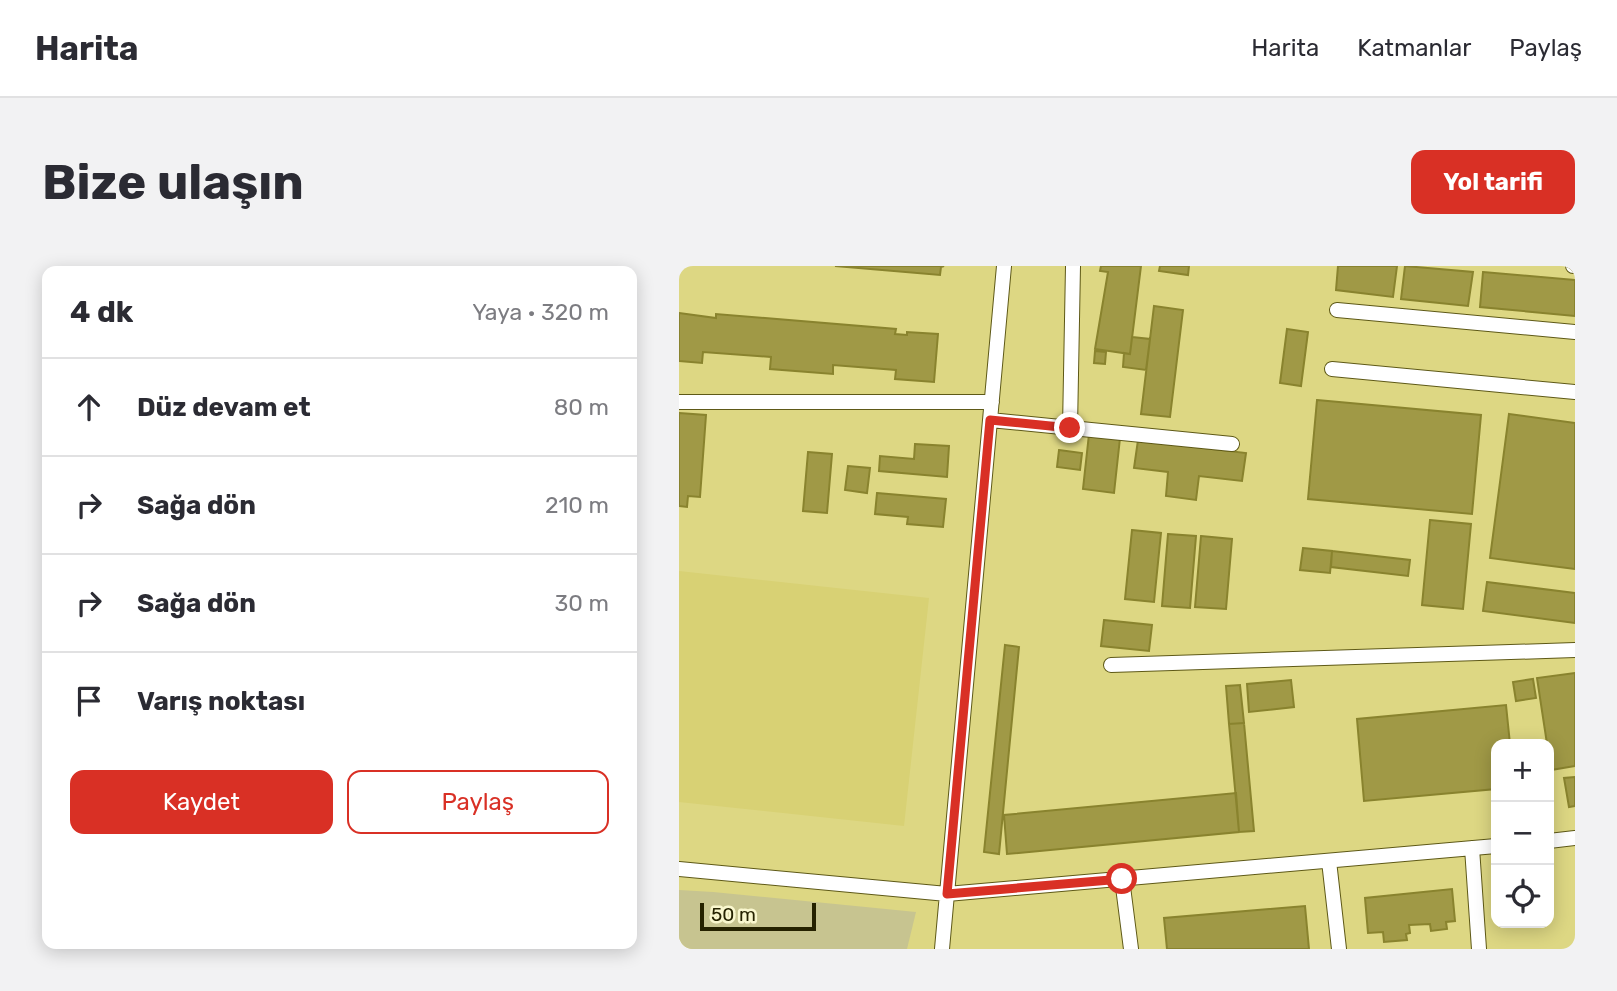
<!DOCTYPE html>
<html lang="tr">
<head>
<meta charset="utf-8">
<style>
  body { margin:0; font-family:Rubik,sans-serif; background:#f2f2f3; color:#2b2b33 }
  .controls { position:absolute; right:21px; bottom:21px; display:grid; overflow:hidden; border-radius:14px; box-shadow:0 4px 18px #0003 }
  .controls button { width:63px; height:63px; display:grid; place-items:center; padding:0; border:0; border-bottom:2px solid #e1e1e2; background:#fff; color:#2b2b33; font:35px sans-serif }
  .scale { position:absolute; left:21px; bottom:18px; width:116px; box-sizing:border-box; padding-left:7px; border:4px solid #252200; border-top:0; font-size:19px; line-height:24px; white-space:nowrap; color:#252200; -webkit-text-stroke:5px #f9f7ce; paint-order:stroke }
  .stop { position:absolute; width:21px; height:21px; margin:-16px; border:5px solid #d93025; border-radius:50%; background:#fff }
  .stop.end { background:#d93025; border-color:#fff; box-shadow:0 2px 7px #0008 }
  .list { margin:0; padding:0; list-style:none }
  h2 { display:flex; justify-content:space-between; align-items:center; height:91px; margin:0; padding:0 28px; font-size:30px }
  h2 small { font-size:23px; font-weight:400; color:#7c7c81 }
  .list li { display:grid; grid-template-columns:46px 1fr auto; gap:21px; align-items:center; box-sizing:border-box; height:98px; padding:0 28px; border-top:2px solid #e1e1e2 }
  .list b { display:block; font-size:26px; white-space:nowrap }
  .list em { font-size:23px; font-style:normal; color:#7c7c81 }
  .actions { display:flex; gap:14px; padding:21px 28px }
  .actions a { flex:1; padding:16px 0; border:2px solid #d93025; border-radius:14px; text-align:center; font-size:24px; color:#d93025 }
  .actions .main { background:#d93025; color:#fff }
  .icon { flex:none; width:38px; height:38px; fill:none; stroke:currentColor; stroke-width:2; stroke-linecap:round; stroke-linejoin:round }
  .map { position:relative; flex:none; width:896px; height:683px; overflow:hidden; border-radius:14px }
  header { display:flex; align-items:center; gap:42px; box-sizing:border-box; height:98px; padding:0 35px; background:#fff; border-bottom:2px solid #e1e1e2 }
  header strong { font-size:33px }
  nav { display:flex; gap:38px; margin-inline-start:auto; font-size:24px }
  .intro { display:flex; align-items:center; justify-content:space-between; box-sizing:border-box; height:168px; padding:0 42px }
  h1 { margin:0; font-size:49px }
  .button { padding:18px 32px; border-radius:14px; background:#d93025; color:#fff; font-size:24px; font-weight:700 }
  main { display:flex; gap:42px; padding:0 42px }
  aside { flex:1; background:#fff; border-radius:14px; box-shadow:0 4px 18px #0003 }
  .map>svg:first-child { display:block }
  .built { fill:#d8d174 }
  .green { fill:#c7c490 }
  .building { fill:#a09946; stroke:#89832e; stroke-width:2 }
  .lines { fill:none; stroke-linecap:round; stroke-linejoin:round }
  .street-casing { stroke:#5e5917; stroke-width:16 }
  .street { stroke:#fff; stroke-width:14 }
  .route { stroke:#d93025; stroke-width:9 }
</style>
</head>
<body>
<header>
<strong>Harita</strong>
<nav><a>Harita</a><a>Katmanlar</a><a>Paylaş</a></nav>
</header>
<div class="intro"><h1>Bize ulaşın</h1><a class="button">Yol tarifi</a></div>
<main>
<aside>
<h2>4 dk<small>Yaya · 320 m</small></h2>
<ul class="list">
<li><svg class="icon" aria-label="ahead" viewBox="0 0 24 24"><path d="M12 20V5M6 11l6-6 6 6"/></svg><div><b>Düz devam et</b></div><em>80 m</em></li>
<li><svg class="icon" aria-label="right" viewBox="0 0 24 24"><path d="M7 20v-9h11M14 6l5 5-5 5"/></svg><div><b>Sağa dön</b></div><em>210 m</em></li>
<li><svg class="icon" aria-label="right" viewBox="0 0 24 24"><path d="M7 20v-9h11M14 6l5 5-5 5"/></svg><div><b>Sağa dön</b></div><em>30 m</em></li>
<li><svg class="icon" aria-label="arrive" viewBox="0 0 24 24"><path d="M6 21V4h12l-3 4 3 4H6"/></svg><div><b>Varış noktası</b></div></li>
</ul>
<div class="actions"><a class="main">Kaydet</a><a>Paylaş</a></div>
</aside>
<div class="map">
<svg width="896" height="683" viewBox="0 0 896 683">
  <rect width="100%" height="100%" fill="#ddd783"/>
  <path class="built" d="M0 305 250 332 225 560 0 536Z"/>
  <path class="green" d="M0 624 34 626 237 646 228 683H0Z"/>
  <path class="building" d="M156 0H265L262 1 261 9Z
    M422 0H462L451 88 416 83 429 6 421 5Z
    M481 0H510L509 9 480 5Z
    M659 0H718L714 31 657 24Z
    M726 0 794 6 789 40 722 33Z
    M804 6 896 14V50L801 41Z
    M475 40 504 44 491 151 462 148Z
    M0 47 37 52V48L217 63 216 68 228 69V66L259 68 255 116 216 113 217 104 154 99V108L91 103 92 91 24 86 23 97 0 95Z
    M608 63 629 66 622 120 601 117Z
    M453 71 471 73 467 104 444 101 445 87 451 88Z
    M416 85 427 86 426 98 415 97Z
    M638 134 802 149 793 248 629 233Z
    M0 147 27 149 21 231 9 230 8 241 0 240Z
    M830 148 896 157V303L811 292Z
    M410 168 441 172 435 227 404 223Z
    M459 174 567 187 563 215 520 210 517 234 487 230 489 206 455 202Z
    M236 178 270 180 268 211 200 205 201 190 235 193Z
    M380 184 403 187 401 204 378 201Z
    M129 186 153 188 148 247 124 245Z
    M169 200 191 202 188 227 166 224Z
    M198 227 267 233 264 261 228 258 229 251 196 248Z
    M751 254 792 258 784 343 743 339Z
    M453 264 482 267 475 336 446 333Z
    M489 268 517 270 511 342 483 340Z
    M522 270 553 273 547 343 516 341Z
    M624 282 653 285 651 307 621 304Z
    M653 285 731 294 729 310 652 301Z
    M808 316 896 327V357L804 345Z
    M425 354 473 359 470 385 422 380Z
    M326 379 340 381 320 588 305 586Z
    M896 407V500L872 504 858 412Z
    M854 413 857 432 837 435 834 416Z
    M612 414 615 441 570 446 568 418Z
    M561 419 565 457 550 458 547 420Z
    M827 439 831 478H817V523L685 535 678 453Z
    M565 457 575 565 560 566 550 458Z
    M896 511V540L890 541 885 512Z
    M557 527 560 566 328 588 325 549Z
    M773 623 776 655 767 656 768 663 752 665 751 658 730 659 731 667 727 668 728 674 705 676 704 666 689 667 686 632Z
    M626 640 630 683H488L485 652Z"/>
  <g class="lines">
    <g class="street-casing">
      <path id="street" d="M894 0H896
        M658 44 896 66
        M653 103 896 126
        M0 136H313
        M311 154 553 178
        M391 162 394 0
        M432 399 896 384
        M870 575 896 572
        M793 582 800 683
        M650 595 660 683
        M0 603 268 628 817 580
        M443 613 452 683
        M263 683 325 0"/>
    </g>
    <use href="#street" class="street"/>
  </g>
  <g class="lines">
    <path class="route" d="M391 162 311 154 268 628 443 613"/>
  </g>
</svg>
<div class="controls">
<button>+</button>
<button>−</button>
<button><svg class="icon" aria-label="locate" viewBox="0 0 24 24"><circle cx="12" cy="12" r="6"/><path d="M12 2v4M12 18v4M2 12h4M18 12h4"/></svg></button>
</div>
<div class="scale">50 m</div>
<div class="stop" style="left:443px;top:613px"></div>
<div class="stop end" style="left:391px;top:162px"></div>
</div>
</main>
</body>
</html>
